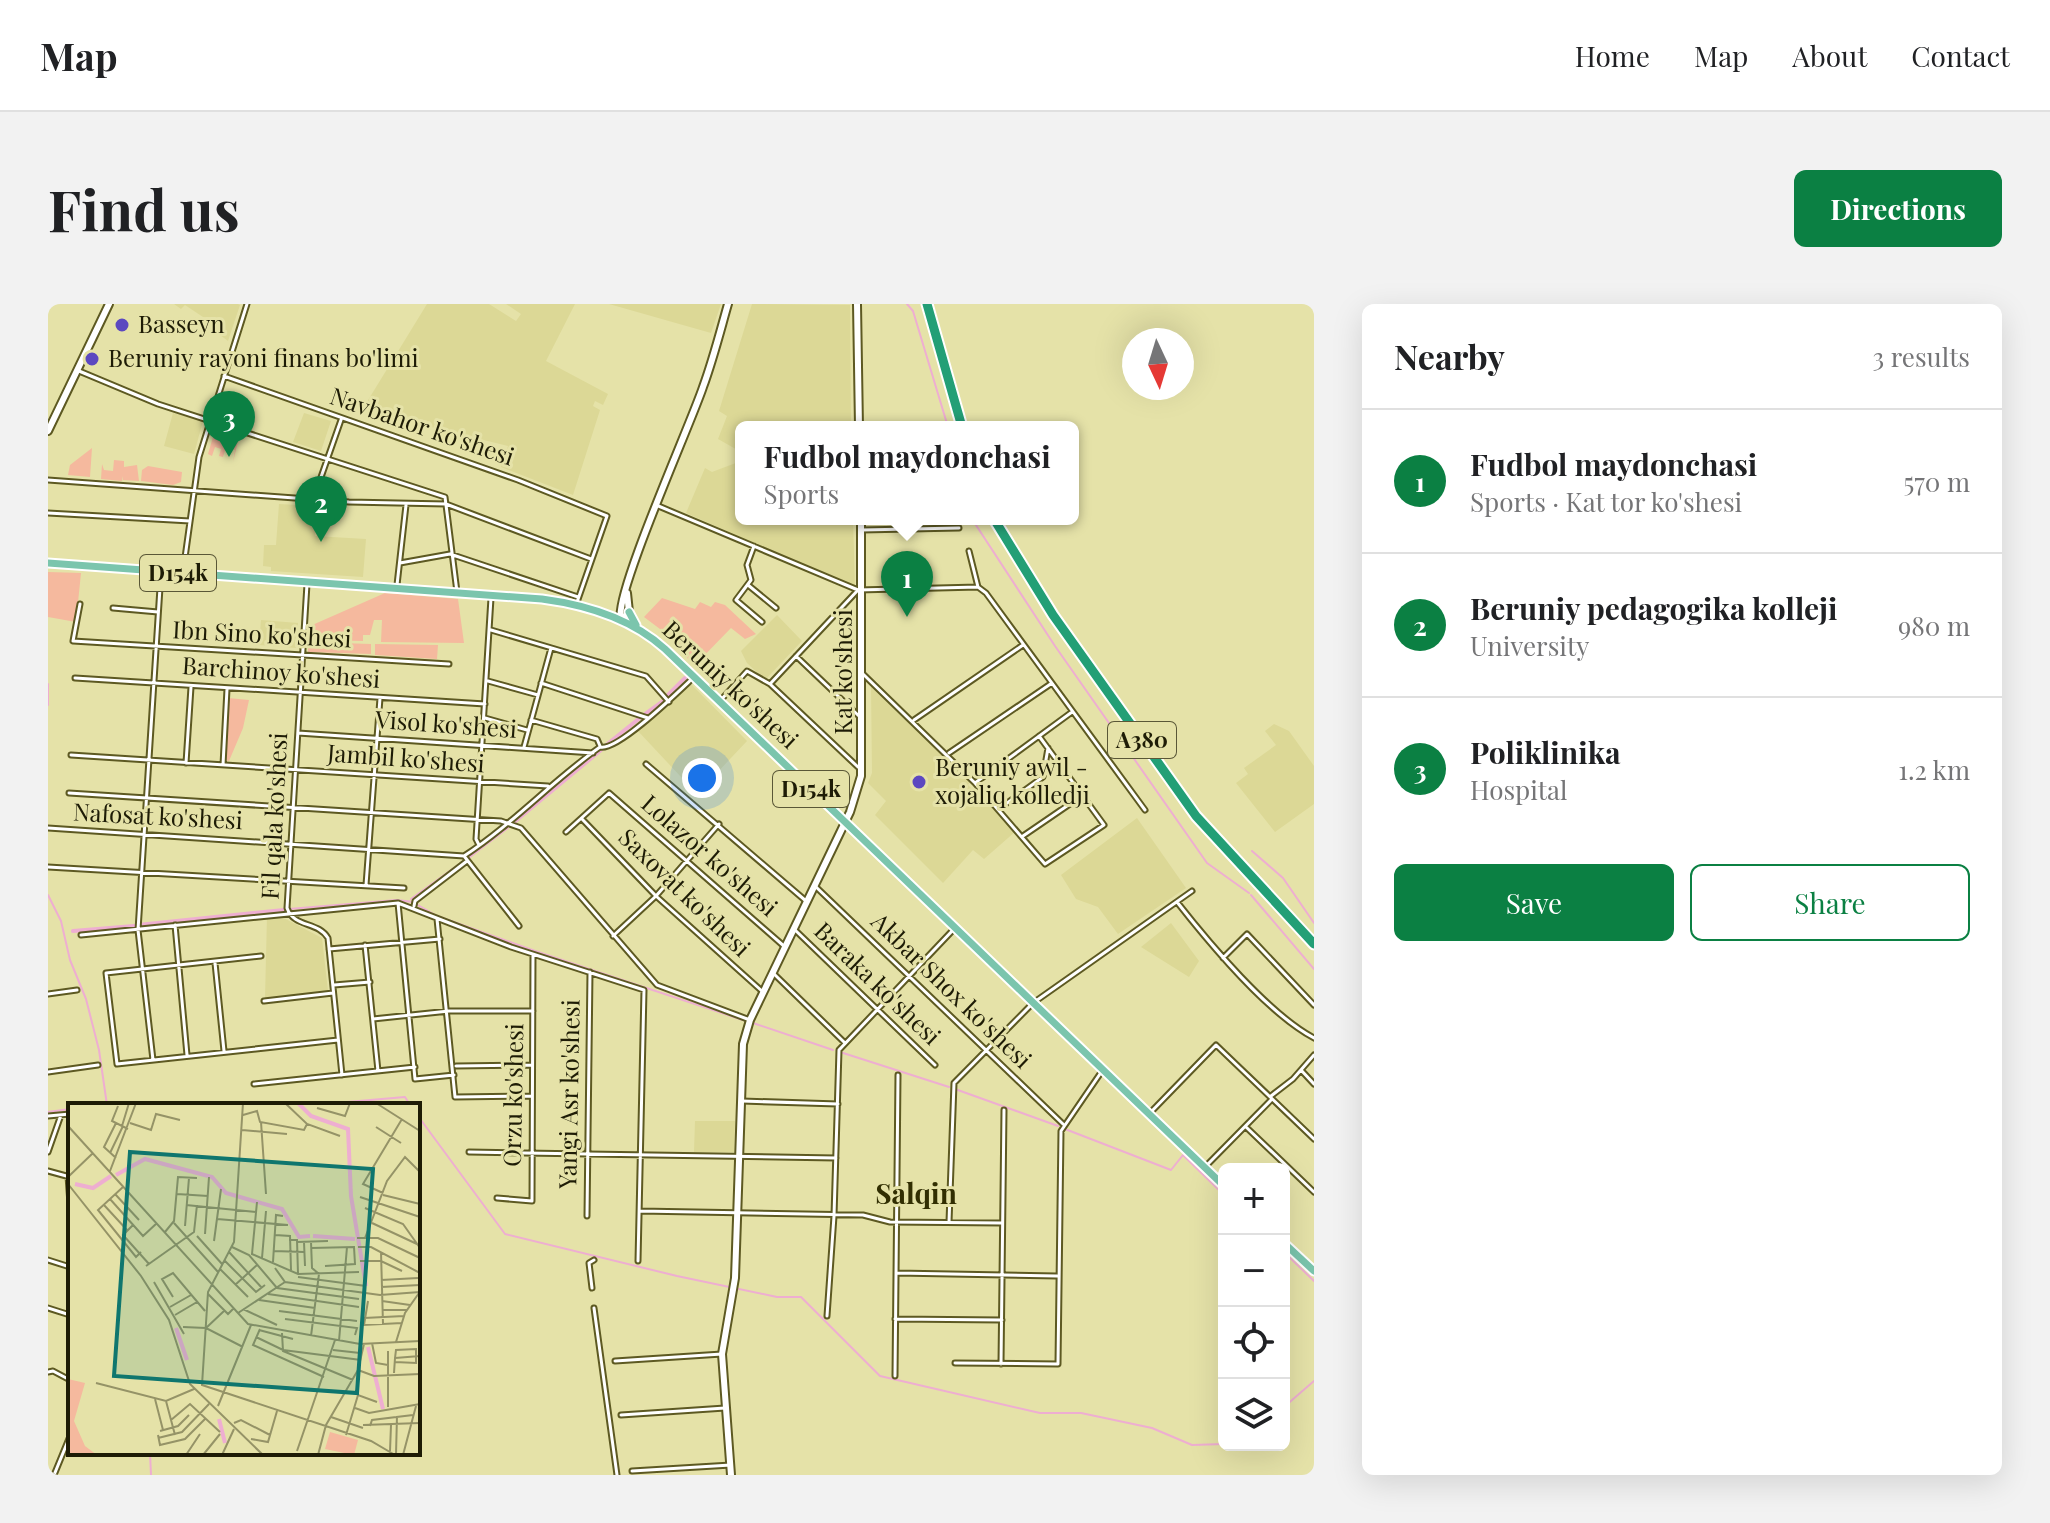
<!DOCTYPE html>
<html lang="en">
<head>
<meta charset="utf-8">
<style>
  body { margin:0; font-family:"Playfair Display",serif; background:#f2f2f2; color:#202124 }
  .controls { position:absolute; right:24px; bottom:24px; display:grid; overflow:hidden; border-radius:12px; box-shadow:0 8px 32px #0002 }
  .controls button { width:72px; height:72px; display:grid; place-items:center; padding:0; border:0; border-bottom:2px solid #e0e0e0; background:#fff; color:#202124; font:40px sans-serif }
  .compass { position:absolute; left:1074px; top:24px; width:72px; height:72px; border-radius:50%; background:#fff; box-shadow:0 8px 32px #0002; rotate:176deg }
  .you { position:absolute; left:654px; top:474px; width:28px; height:28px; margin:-20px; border:6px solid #fff; border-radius:50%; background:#1a73e8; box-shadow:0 0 0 12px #1a73e833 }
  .badge { display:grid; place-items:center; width:52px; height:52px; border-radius:50%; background:#0b8043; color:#fff; font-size:26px; font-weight:700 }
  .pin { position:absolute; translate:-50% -66px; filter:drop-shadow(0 2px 4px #0008) }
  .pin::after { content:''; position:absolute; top:42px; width:28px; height:24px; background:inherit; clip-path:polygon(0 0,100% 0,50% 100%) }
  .popup { position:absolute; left:687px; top:117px; width:344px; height:104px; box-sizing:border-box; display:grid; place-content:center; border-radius:12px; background:#fff; filter:drop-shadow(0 2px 6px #0005); font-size:26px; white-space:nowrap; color:#757577 }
  .popup b { font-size:30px; color:#202124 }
  .popup::after { content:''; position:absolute; left:50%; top:100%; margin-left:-16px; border:16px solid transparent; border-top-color:#fff }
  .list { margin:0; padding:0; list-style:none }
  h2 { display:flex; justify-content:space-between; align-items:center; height:104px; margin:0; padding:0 32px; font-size:34px }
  h2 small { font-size:26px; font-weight:400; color:#757577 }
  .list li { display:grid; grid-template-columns:52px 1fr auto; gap:24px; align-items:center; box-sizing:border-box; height:144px; padding:0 32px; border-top:2px solid #e0e0e0 }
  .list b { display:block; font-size:30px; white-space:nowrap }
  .list p { margin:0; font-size:26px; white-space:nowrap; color:#757577 }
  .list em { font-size:26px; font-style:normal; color:#757577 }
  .actions { display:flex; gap:16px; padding:24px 32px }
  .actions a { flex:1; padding:18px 0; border:2px solid #0b8043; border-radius:12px; text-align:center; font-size:28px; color:#0b8043 }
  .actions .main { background:#0b8043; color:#fff }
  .icon { flex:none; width:44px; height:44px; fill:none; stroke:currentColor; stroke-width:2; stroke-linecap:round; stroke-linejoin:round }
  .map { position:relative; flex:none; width:1266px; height:1171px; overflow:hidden; border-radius:12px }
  header { display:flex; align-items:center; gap:48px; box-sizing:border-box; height:112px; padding:0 40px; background:#fff; border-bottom:2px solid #e0e0e0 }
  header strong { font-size:38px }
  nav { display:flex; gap:44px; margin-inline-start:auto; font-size:28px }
  .intro { display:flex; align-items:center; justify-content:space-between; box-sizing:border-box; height:192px; padding:0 48px }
  h1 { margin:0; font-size:56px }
  .button { padding:20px 36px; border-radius:12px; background:#0b8043; color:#fff; font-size:28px; font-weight:700 }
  main { display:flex; gap:48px; padding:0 48px }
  aside { flex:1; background:#fff; border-radius:12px; box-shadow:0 8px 32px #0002 }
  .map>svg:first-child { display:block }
  .built { fill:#dcd896 }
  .green { fill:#f5b99e }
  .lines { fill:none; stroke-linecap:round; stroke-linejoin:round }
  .stream { stroke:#eeaed1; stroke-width:2 }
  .canal { stroke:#eeaed1; stroke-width:4 }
  .street-casing { stroke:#5d5922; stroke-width:7 }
  .secondary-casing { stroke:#5d5922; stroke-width:10 }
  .primary-casing { stroke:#fff; stroke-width:11 }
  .highway-casing { stroke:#fff; stroke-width:13 }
  .street { stroke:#fff; stroke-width:3 }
  .secondary { stroke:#fff; stroke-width:6 }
  .primary { stroke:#7bc5ad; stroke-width:7 }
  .highway { stroke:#239f76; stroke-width:9 }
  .poi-dot { fill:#5c48c0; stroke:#e5e2a8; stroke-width:3 }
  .labels { text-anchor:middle; stroke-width:6; stroke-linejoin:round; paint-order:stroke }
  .shield { fill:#e5e2a8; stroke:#5a5737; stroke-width:2 }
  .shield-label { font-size:22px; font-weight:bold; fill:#1e1c06 }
  .poi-label { font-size:24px; fill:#1e1c06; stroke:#e5e2a8; text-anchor:start }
  .street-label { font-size:24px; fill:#1e1c06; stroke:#e5e2a8 }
  .quarter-label { font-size:28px; font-weight:bold; fill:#312e02; stroke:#e5e2a8 }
  .inset-river { fill:none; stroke:#eeaed1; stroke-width:4 }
  .inset-road { fill:none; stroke:#959367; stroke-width:2 }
  .view { fill:#0f766e; fill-opacity:0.15; stroke:#0f766e; stroke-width:4 }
  .inset-edge { fill:none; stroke:#1e1c06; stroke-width:4 }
</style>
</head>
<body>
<header>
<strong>Map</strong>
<nav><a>Home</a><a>Map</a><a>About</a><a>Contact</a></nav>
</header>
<div class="intro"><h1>Find us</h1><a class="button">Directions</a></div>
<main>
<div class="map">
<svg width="1266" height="1171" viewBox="0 0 1266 1171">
  <rect width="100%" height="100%" fill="#e5e2a8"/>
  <path class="built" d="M126 0H190L192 1 180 37 172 31 173 25 137 1 133 5Z
    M379 0H441L468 17 473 10 458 0H527L498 57 560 90 555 101 547 97 545 102 552 106 525 191 453 163 460 142 314 106Z
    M561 0H673L663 29Z
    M704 0 802 1 803 123H693V148L670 135 679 112 671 107Z
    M125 109 155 117 146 150 116 142Z
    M256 109 283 117 273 147 245 138Z
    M693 157V215H805L807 283 638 209 657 164 664 168Z
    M231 200 269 202 267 232 318 235 315 273 223 267V263L215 262 216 241H228Z
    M729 311 754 337 717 376 699 359 693 347Z
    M213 316 250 319 248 344 211 341Z
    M643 380 699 437 649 490 589 426Z
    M823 380 923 477 920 481 968 527 936 555 925 546 895 579 827 511 838 497 820 479 824 469Z
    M1226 420 1241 427 1266 462V500L1227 528 1188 479 1200 470 1196 464 1228 441 1217 427Z
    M1089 514 1138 584 1070 630 1050 603 1028 595 1013 571Z
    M219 612H232L274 634 280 687 217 694Z
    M1123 619 1151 657 1141 673 1093 643Z
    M647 817H687L686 848H646Z"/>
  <path class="green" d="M167 126 191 133 185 158 187 146 178 143 175 153 171 152 173 145 167 143 164 152 160 150Z
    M44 144 42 173 20 171 22 161Z
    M66 156 76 157V163L89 161 91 177 75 176V172L74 177 53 175 54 160 56 166 65 167Z
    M100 162 134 168 133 178 125 181 93 177 94 166Z
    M0 268 33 269 28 318 0 313Z
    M337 289 410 295 416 339 333 338 334 316H326L322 331H315V337L262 336V322Z
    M614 294 647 305 652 298 663 303 667 298 677 301 708 330 697 335 683 324 646 362 620 331 596 313Z
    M260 338 323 340V350L260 348Z
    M327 340 390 341 389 355 327 351Z
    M180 394 201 396 195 424 181 457 176 456Z"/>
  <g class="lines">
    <path class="stream" d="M859 0 865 7 900 123
      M924 215 1007 342 1159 559 1201 589
      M0 380V401
      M1204 547 1235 574 1266 619
      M0 591 13 617 22 656 38 695 51 746 59 801
      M1203 591 1266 665
      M363 595 417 556
      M368 600 389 612 487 647 698 717
      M241 605 349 596 365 598
      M705 719 785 746
      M792 748 901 783
      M907 785 1010 822
      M299 798 357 793 362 801
      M68 801H118
      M185 801H197
      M276 801 293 799
      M0 808 22 805
      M370 812 457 930 629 972 729 993H753L832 1072 992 1109H1033L1104 1124 1144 1141 1176 1140
      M1017 825 1123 866 1135 851 1176 891
      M1236 948 1266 977
      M1236 1103 1266 1077
      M102 1149 103 1171"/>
    <path class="canal" d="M618 393 637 374
      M597 410 615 397
      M557 442 593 413
      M465 519 553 446
      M419 554 462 521
      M90 621 236 606
      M25 627 86 622"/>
    <g class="street-casing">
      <path id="street" d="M31 67 110 100 397 193 409 288
        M176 72 470 176 559 212 528 301
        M0 176 301 198 398 200 543 255
        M265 196 293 116
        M608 201 810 286 930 283
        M0 209 142 217
        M813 226 911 224
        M706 242 699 261 703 276 688 296 714 318
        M921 247 930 283
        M352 259 402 250 530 293
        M135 268 151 153 199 0
        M259 280 239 604C246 624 270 617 280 634L294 771
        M349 281 358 201
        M700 281 728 304
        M930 283 938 289 1097 506
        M32 300 25 337 401 360
        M65 304 110 308
        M443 326 598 372 621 398
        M748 352 812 413
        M815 370 927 479 997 560 1056 521 991 432
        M27 374 437 400
        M440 377 490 391
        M493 379 600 414
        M722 380 810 286
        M672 397 699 367 722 380 810 463
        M437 414 479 426
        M483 416 549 435 552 442
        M866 416 975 341
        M250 429 545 449
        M476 443 503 344
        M901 449 1004 379
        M23 451 500 482
        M138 459 143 383
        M598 460 758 597
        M175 461 179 385
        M927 479 1024 408
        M21 489 453 517 473 524 609 681 702 716
        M951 505 995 473 1000 444
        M534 515 608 592 715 688
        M0 524 416 552
        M518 528 561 489 737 643
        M975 532 1035 491
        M431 541 428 535 443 294
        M416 552C465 520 504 477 552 443 569 448 631 387 646 373
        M416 552 471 622
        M0 563 356 584
        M318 581 332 394
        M767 582 1015 820
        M1129 598C1162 640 1221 710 1266 734
        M350 599 367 775 406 771
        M366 602 367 597 419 557
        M389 615 407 793 484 792
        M127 621 139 751
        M746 625 887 761
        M33 631 350 599 463 643 596 686 590 957
        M565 632 608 592 671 520
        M317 641 330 767
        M281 645 392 635
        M213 652 58 669 69 760 290 736
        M1175 654 1199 630 1266 701
        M167 659 176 747
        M725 669 797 739
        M286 681 322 678
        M0 690 29 686
        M216 697 285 689
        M325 715 401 707H485
        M105 756 90 626 113 268
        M408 762 484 761
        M1253 766 1266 780
        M0 768 50 761
        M206 780 367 763
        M1223 792 1245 775 1266 751
        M694 797 790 800
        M1101 810 1168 741 1266 835
        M0 812 22 810
        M1198 823 1266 888
        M0 848 13 811
        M421 848 788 854
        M1159 861 1224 795
        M0 867 22 873
        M20 872 22 900
        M449 894 484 897 485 651
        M592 907 815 911 842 918 954 919
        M539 912 542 668
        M901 918 906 779 985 699 1144 587
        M0 956 22 963
        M849 969 1009 972
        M544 984 541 959 546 956
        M0 1004 22 1011
        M546 1004 569 1171
        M779 1012 786 912 791 746 905 626
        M847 1015 954 1016
        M567 1057 674 1050
        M907 1059 1010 1060 1013 827 1054 767
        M953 1060 956 806
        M0 1068 5 1067 22 1076
        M847 1072 850 771
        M573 1111 677 1104
        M584 1167 683 1161
        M6 1171 22 1132"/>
    </g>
    <g class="secondary-casing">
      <path id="secondary" d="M809 0 811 123
        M0 127 61 0
        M573 315C565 293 644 117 655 83 665 56 672 28 680 0
        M574 316 581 308 579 289
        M683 1171 674 1050 687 974 695 740 702 716 802 508 813 472V215"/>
    </g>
    <g class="primary-casing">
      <path id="primary" d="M0 259 494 295C539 301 583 314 617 345L1176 882
        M581 308 588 321
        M1236 939 1266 967"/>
    </g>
    <g class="highway-casing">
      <path id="highway" d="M879 0 914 123
        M946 215 1005 311 1148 512 1266 640"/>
    </g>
    <use href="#street" class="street"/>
    <use href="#secondary" class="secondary"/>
    <use href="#primary" class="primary"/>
    <use href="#highway" class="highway"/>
  </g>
  <g class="poi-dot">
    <circle cx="74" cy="21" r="8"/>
    <circle cx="44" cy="55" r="8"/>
    <circle cx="871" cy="478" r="8"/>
  </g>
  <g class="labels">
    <g class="shield">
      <rect x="92" y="251" width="76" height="36" rx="6"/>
      <rect x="1060" y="418" width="68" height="36" rx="6"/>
      <rect x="725" y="467" width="76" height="36" rx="6"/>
    </g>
    <g class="shield-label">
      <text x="130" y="277">D154k</text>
      <text x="1094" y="444">A380</text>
      <text x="763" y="493">D154k</text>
    </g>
    <g class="poi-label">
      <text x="90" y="29">Basseyn</text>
      <text x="60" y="63">Beruniy rayoni finans bo'limi</text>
      <text x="887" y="472">Beruniy awil -<tspan x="887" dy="28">xojaliq kolledji</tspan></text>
    </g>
    <g class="street-label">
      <text transform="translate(374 123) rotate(19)" y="8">Navbahor ko'shesi</text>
      <text transform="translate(214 331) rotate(3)" y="8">Ibn Sino ko'shesi</text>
      <text transform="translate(796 368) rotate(-90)" y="8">Kat ko'shesi</text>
      <text transform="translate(233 369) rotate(4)" y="8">Barchinoy ko'shesi</text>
      <text transform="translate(682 381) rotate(43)" y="8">Beruniy ko'shesi</text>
      <text transform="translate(398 421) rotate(4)" y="8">Visol ko'shesi</text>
      <text transform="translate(358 455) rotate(4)" y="8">Jambil ko'shesi</text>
      <text transform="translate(227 512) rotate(-87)" y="8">Fil qala ko'shesi</text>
      <text transform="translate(110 513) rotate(3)" y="8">Nafosat ko'shesi</text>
      <text transform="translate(661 552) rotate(41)" y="8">Lolazor ko'shesi</text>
      <text transform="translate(636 589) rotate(44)" y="8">Saxovat ko'shesi</text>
      <text transform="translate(829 680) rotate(44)" y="8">Baraka ko'shesi</text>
      <text transform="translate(903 687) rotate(44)" y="8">Akbar Shox ko'shesi</text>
      <text transform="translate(522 790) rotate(-89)" y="8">Yangi Asr ko'shesi</text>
      <text transform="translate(466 791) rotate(-89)" y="8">Orzu ko'shesi</text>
    </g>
    <g class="quarter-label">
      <text x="868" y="900">Salqin</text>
    </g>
  </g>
  <g transform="translate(20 799)">
    <rect width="352" height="352" fill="#e5e2a8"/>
    <path d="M0 276 17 280 6 318 17 343 29 352H0ZM262 329 290 337 286 352 257 346Z" fill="#f5b99e"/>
    <path class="inset-river" d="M230 0 243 13 280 26 283 93 298 183M48 72 77 56 144 74 158 90 214 106 231 134 242 133M7 81 25 85 43 73M245 133 287 136M108 225 119 257M300 244 315 306M151 316 157 340"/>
    <path class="inset-road" d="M175 0 166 139 140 189 134 282 303 338 327 352M217 0 239 21 272 33M308 0 352 28M50 3 44 18 60 26M249 5 277 13 282 0M175 12 189 8 192 19 236 27 239 21M193 19 198 91M62 20 83 27 88 11 112 17M0 23 180 221 292 241 352 238M54 23 61 0M308 24 333 40M174 27 219 31M42 50 55 23M48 55 36 44 48 20M42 68 68 0M0 74 25 50M0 81 73 173 101 217 122 281 195 352M55 84 30 107 68 154 73 149M315 90 295 81 334 16M47 91 71 117M109 91 140 93M315 92 352 101M292 94 352 114M42 96 75 133 89 120M189 99 184 151 230 171 291 169M36 102 59 127M118 102 188 109M297 105 335 121 352 145M149 116 220 122M106 120 150 169M304 120 349 141M65 122 55 132 81 161M117 123 121 75M97 129 106 118 110 74 129 75M137 131 141 74M207 132 222 133 223 167M129 133 154 161M289 135H310L352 155M297 135 319 78 337 54 352 69M221 137H229L230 171M146 138 153 86M229 139 260 138M236 139 237 163M243 139 244 165 251 171 243 233M164 144 181 152 209 185 291 196M290 144H303L352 170M243 145 286 144 287 161 257 163M206 148 236 149M161 149 194 185M313 149 315 221M194 155 198 108M156 157 188 189 197 182M292 158H313L334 168M205 159 208 112 215 113M78 163 126 129 129 102M207 165 217 179 312 192 352 189M152 166 180 194M230 174 298 183M313 177 350 175M86 179 116 231M167 182 189 162M313 184 352 182M140 191 160 211 166 205M200 191 291 204M105 194 94 176 105 170 137 208M191 197 247 205M300 198 296 222 334 220M314 198 342 202M102 204 123 192M175 206 209 222M314 207H339M211 208 289 218M170 210 217 179M107 212 129 199M296 215 336 213M217 216 289 225 287 232M115 224 138 225 175 244M138 225 156 208M192 226 185 242 256 274M191 227 225 236M214 230 215 248 285 277M188 234 215 247 293 257M271 238 279 144M328 239 337 210 351 190M304 240 308 260 320 262M265 247 292 250M320 248V304M327 255 352 253M290 267 306 273 352 271M326 270 327 255 328 247 348 246V260L327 259M28 280 98 298 126 286M87 296 95 327M98 298 107 332M150 303 183 222M287 305 301 310 352 301M263 314 295 325M103 317 122 301 152 329M166 320 173 317 202 332M295 322 352 320M302 323 304 317 345 312M92 328 110 323 121 312M90 332 92 342 117 336 137 316M278 332 290 292 309 299M90 335 114 329 141 301M183 336 200 339 209 308M229 348 267 237M322 348 323 322M328 351 329 313M118 352 132 331M135 352 152 331M154 352 166 326M250 352 258 322 290 267 296 241M335 352 348 303"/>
    <path class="view" d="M62 49 305 66 289 290 46 273Z"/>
    <rect width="352" height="352" class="inset-edge"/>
  </g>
</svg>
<div class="controls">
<button>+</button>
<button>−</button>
<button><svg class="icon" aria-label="locate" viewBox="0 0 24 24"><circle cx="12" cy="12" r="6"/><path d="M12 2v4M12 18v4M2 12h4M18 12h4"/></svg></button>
<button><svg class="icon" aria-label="layers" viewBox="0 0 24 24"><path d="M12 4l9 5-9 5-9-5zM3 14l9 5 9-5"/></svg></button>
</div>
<svg class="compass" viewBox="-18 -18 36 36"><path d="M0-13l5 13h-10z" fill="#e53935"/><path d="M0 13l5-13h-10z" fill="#757577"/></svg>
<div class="you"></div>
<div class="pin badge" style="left:859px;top:313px">1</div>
<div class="popup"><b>Fudbol maydonchasi</b>Sports</div>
<div class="pin badge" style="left:273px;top:238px">2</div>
<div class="pin badge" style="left:181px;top:153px">3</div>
</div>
<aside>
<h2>Nearby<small>3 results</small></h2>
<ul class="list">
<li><span class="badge">1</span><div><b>Fudbol maydonchasi</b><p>Sports · Kat tor ko'shesi</p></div><em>570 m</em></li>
<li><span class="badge">2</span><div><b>Beruniy pedagogika kolleji</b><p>University</p></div><em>980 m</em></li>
<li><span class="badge">3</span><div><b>Poliklinika</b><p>Hospital</p></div><em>1.2 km</em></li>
</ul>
<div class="actions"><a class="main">Save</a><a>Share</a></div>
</aside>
</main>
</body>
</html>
